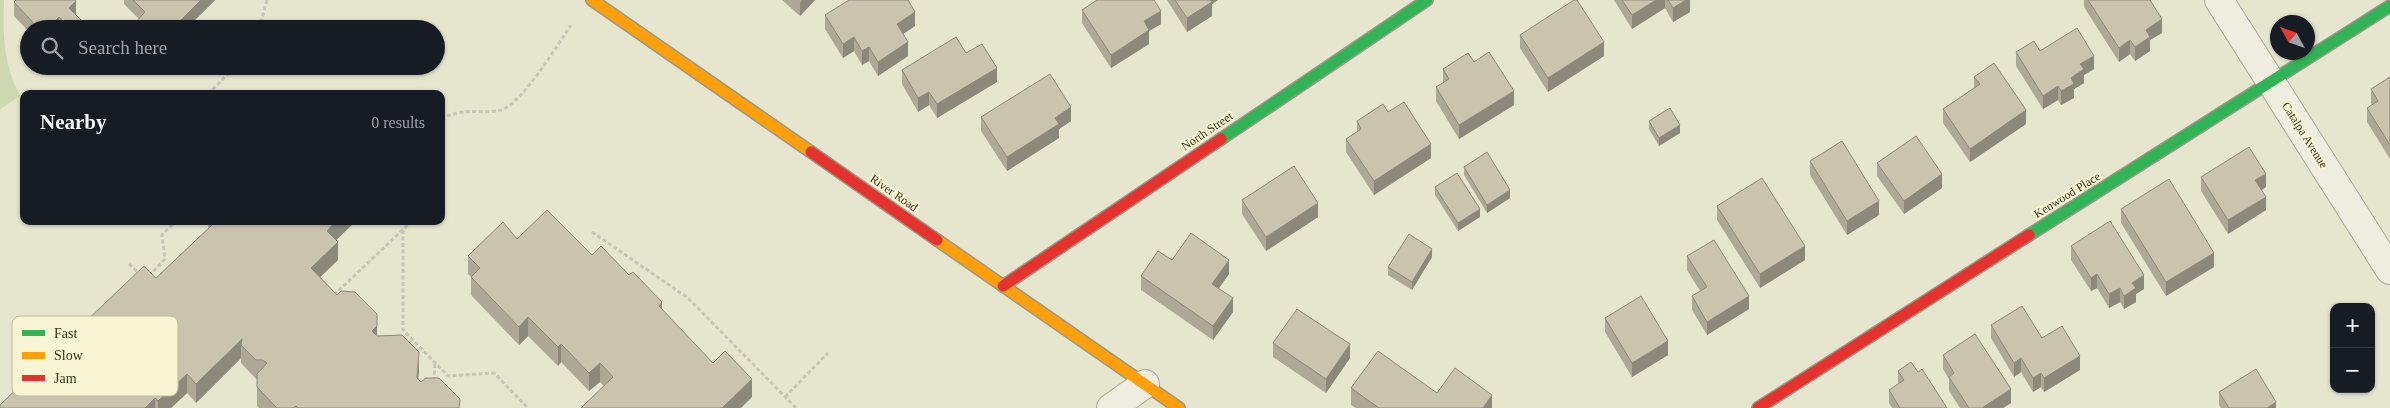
<!DOCTYPE html>
<html lang="en">
<head>
<meta charset="utf-8">
<style>
  body { margin:0; font-family:"Times New Roman",serif; background:#242831; color:#f1f3f6 }
  .controls { position:absolute; right:15px; bottom:15px; display:grid; overflow:hidden; border-radius:10px; box-shadow:0 1px 4px #0004 }
  .controls button { width:45px; height:45px; display:grid; place-items:center; padding:0; border:0; border-bottom:1px solid #363941; background:#171b24; color:#f1f3f6; font:25px sans-serif }
  .compass { position:absolute; left:2270px; top:15px; width:45px; height:45px; border-radius:50%; background:#171b24; box-shadow:0 1px 4px #0004; rotate:310deg }
  .list { margin:0; padding:0; list-style:none }
  h2 { display:flex; justify-content:space-between; align-items:center; height:65px; margin:0; padding:0 20px; font-size:21px }
  h2 small { font-size:16px; font-weight:400; color:#9ea1a6 }
  .icon { flex:none; width:28px; height:28px; fill:none; stroke:currentColor; stroke-width:2; stroke-linecap:round; stroke-linejoin:round }
  .map { position:relative; flex:none; width:2390px; height:408px; overflow:hidden }
  .search { position:absolute; background:#171b24; box-shadow:0 1px 4px #0004; left:20px; top:20px; width:425px; height:55px; display:flex; align-items:center; gap:12px; box-sizing:border-box; padding:0 18px; border-radius:28px; color:#9ea1a6; font-size:19px }
  .panel { position:absolute; background:#171b24; box-shadow:0 1px 4px #0004; left:20px; top:90px; width:425px; height:135px; border-radius:10px }
  .map>svg:first-child { display:block }
  .green { fill:#ced8b0 }
  .lines { fill:none; stroke-linecap:round; stroke-linejoin:round }
  .street-casing { stroke:#aba897; stroke-width:30 }
  .fast-casing { stroke:#9b9887; stroke-width:14 }
  .slow-casing { stroke:#9b9887; stroke-width:14 }
  .jam-casing { stroke:#9b9887; stroke-width:14 }
  .path { stroke:#c7c5b7; stroke-width:3; stroke-dasharray:4 2.5; stroke-linecap:butt }
  .street { stroke:#eeede0; stroke-width:28 }
  .fast { stroke:#30b455; stroke-width:11 }
  .slow { stroke:#ff9f0a; stroke-width:11 }
  .jam { stroke:#e5322d; stroke-width:11 }
  .wall { fill:#aea996 }
  .shaded-wall { fill:#8d897a }
  .building { fill:#cac4af; stroke:#8d897a }
  .labels { text-anchor:middle; stroke-width:4; stroke-linejoin:round; paint-order:stroke }
  .street-label { font-size:12px; fill:#3b331e; stroke:#f7f5d4 }
  .key { fill:#f7f5d4; stroke:#bfbb9d; stroke-width:1 }
  .key-label { font-size:14px; fill:#3b331e }
</style>
</head>
<body>
<div class="map">
<svg width="2390" height="408" viewBox="0 0 2390 408">
  <rect width="100%" height="100%" fill="#e6e5ce"/>
  <path class="green" d="M0 0H4C3 37 3 62 20 96L0 109Z"/>
  <g class="lines">
    <g class="street-casing">
      <path id="street" d="M2219 0 2390 270
        M1111 408 1145 384"/>
    </g>
    <g class="fast-casing">
      <path id="fast" d="M1221 139 1427 0
        M2029 235 2390 6"/>
    </g>
    <g class="slow-casing">
      <path id="slow" d="M592 0 811 152
        M937 240 1179 408"/>
    </g>
    <g class="jam-casing">
      <path id="jam" d="M811 152 937 240
        M1003 286 1221 139
        M1758 408 2029 235"/>
    </g>
    <path class="path" d="M259 29 267 0
      M208 94 236 66
      M441 119C467 106 478 115 501 110 522 104 558 44 571 25
      M403 230V330L448 376 494 373 528 408
      M592 232 688 298 796 408
      M129 264 140 274
      M149 276 165 259 162 235 176 221
      M334 295 412 221
      M434 381 435 363
      M785 397 828 353"/>
    <use href="#street" class="street"/>
    <use href="#fast" class="fast"/>
    <use href="#slow" class="slow"/>
    <use href="#jam" class="jam"/>
  </g>
  <path class="wall" d="M124 0H215L186 29H134V24L139 19 124 4Z
    M782 0H815L800 16Z
    M1167 0H1218L1212 4V16L1187 32Z
    M1614 0H1690V12L1673 22 1665 8 1632 29Z
    M2084 0H2150L2162 33 2150 40V51L2135 61 2130 54 2119 62 2084 7Z
    M14 2 76 15 81 29H29V32L14 16Z
    M1082 10 1161 24 1149 31V44L1111 68 1082 23Z
    M825 15 915 26 903 34 908 56 878 76 869 61 862 65 854 51 843 58 825 29Z
    M1520 35 1604 56 1548 92 1520 48Z
    M2040 51 2094 69 2084 75V83L2074 89V98L2061 105 2058 100 2043 109 2016 66V52Z
    M966 53 997 82 937 118 929 105 918 112 902 84V70Z
    M1443 69 1514 105 1459 139 1436 101V87L1443 83Z
    M1974 77 2026 124 1970 162 1943 123V109L1974 88Z
    M2390 77V159L2367 122V108L2372 105 2371 103V89Z
    M1388 112 1431 158 1374 195 1346 152V139L1357 132V121Z
    M981 117 1071 121 1059 129V138L1007 171 981 131Z
    M1649 121 1680 133 1659 146 1649 129Z
    M1810 161 1879 215 1847 235 1810 175Z
    M1877 163 1942 188 1904 214 1877 176Z
    M1464 167 1510 198 1487 213 1464 175Z
    M2201 177 2266 187 2262 190 2266 210 2228 234 2201 191Z
    M1435 187 1480 217 1458 231 1435 195Z
    M1242 200 1318 217 1266 251 1242 214Z
    M1717 206 1805 260 1760 288 1717 220Z
    M2121 209 2214 267 2166 296 2121 223Z
    M208 221H356L336 240 338 260 320 277 377 336 419 370 418 379 421 382 460 408H259L257 406V379H256L241 363V358L196 403 187 393 171 408H0L58 356 81 333V326L156 278 208 229Z
    M517 239 592 255 662 310 713 363 752 397 604 386 600 382 589 391 561 362 558 366 528 336 519 345 471 295V277L468 274V256Z
    M2071 246 2144 289 2136 294V302L2124 309 2120 302 2109 308 2097 288 2091 291 2071 260Z
    M1687 256 1749 309 1707 335 1692 310V296L1700 291 1687 270Z
    M1432 257 1412 290 1388 275V267Z
    M1172 260 1229 274 1219 288 1233 312 1213 340 1141 290V276Z
    M1605 318 1668 355 1632 377 1605 332Z
    M1991 325 2042 338 2080 370 2044 392 2041 387 2033 392 2021 372 2014 377 1991 338Z
    M1273 343 1350 358 1326 393 1273 357Z
    M1943 355 2011 403 2003 408H1960L1949 391V379L1943 369Z
    M1898 371 1918 372 1947 408H1892L1889 403V390L1898 384Z
    M1351 388 1437 393 1492 408H1356L1351 405Z
    M2219 392 2276 408H2221L2219 405Z"/>
  <path class="shaded-wall" d="M201 0H215L186 29H172Z
    M802 0H815L800 16V3Z
    M1206 0H1218L1212 4V16L1187 32V18Z
    M1656 0H1665V8L1632 29V15Z
    M1686 0H1690V12L1673 22V8Z
    M76 1V15L69 8Z
    M1161 11V24L1149 31V44L1111 68V55L1144 21Z
    M915 12V26L897 38V24Z
    M59 17V29H47Z
    M2162 19V33L2150 40V51L2135 61V47L2146 30Z
    M81 20V29H71Z
    M854 37V51L843 58V44Z
    M2130 40V54L2119 62V48Z
    M908 42V56L878 76V62Z
    M1604 42V56L1548 92V78Z
    M869 47V61L862 65V51Z
    M2094 56V69L2084 75V83L2074 89V98L2061 105V91L2080 64Z
    M997 68V82L937 118V104Z
    M2058 86V100L2043 109V96Z
    M1514 91V105L1459 139V125Z
    M929 92V105L918 112V98Z
    M1071 107V121L1059 129V138L1007 171V157L1055 118Z
    M2026 110V124L1970 162V149Z
    M1680 125V133L1659 146V138Z
    M1431 144V158L1374 195V181Z
    M1942 174V188L1904 214V201Z
    M2266 174V187L2255 194V180Z
    M1510 190V198L1487 213V205Z
    M2266 197V210L2228 234V220Z
    M1879 201V215L1847 235V221Z
    M1318 203V217L1266 251V237Z
    M1480 209V217L1458 231V223Z
    M336 221H356L327 249V231Z
    M338 242V260L311 286V268Z
    M1805 246V260L1760 288V274Z
    M1432 249V257L1412 290V282Z
    M2214 253V267L2166 296V282Z
    M1229 260V274L1212 298V284Z
    M2097 274V288L2091 291V278Z
    M2144 275V289L2136 294V302L2124 309V296L2132 283Z
    M2120 288V302L2109 308V294Z
    M1749 296V309L1707 335V322Z
    M1233 298V312L1213 340V326Z
    M662 302V321L659 306Z
    M377 314V344L372 331Z
    M528 317V336L519 345V327Z
    M242 339 241 345V358L196 403V384Z
    M1668 341V355L1632 377V363Z
    M561 344V362L558 366V347Z
    M1350 344V358L1326 393V379Z
    M419 352V370L417 397V378Z
    M2080 356V370L2044 392V378Z
    M2021 358V372L2014 377V363Z
    M600 363V382L589 391V373Z
    M2041 373V387L2033 392V378Z
    M187 374V393L171 408H158V401Z
    M752 379V397L741 408H722Z
    M2011 389V403L2003 408H1982Z
    M1492 395V408H1483Z
    M155 398V408H145Z
    M2276 402V408H2267Z"/>
  <path class="building" d="M16 0H75L76 1 69 8 81 20 70 29 59 17 47 29H39L14 2Z
    M133 0H201L172 29H138L134 24 145 12Z
    M849 0H908L915 12 897 24 908 42 878 62 869 47 862 51 854 37 843 44 825 15Z
    M1097 0H1154L1161 11 1144 21 1149 30 1111 55 1082 10Z
    M1175 0H1210L1212 2 1187 18Z
    M1574 0H1577L1604 42 1548 78 1520 35Z
    M1622 0H1656L1632 15Z
    M1668 0H1686L1673 8Z
    M2088 0H2150L2162 19 2146 30 2150 37 2135 47 2130 40 2119 48Z
    M2077 28 2094 56 2080 64 2084 69 2071 78 2074 84 2061 91 2058 86 2043 96 2016 52 2034 41 2040 51Z
    M956 37 966 53 982 44 997 68 937 104 929 92 918 98 902 70Z
    M1489 52 1514 91 1459 125 1436 87 1449 79 1443 69 1468 53 1474 62Z
    M1994 63 2026 110 1970 149 1943 109 1980 84 1974 77Z
    M1050 74 1071 107 1055 118 1059 124 1007 157 981 117Z
    M2390 77V145L2367 108 2378 101 2371 89Z
    M1404 102 1431 144 1374 181 1346 139 1361 129 1357 121 1383 104 1388 112Z
    M1670 108 1680 125 1659 138 1649 121Z
    M1916 136 1942 174 1904 201 1877 163Z
    M1842 141 1879 201 1847 221 1810 161Z
    M2249 147 2266 174 2255 180 2266 197 2228 220 2201 177Z
    M1487 152 1510 190 1487 205 1464 167Z
    M1294 166 1318 203 1266 237 1242 200Z
    M1457 173 1480 209 1458 223 1435 187Z
    M1762 178 1805 246 1760 274 1717 206Z
    M2169 179 2214 253 2166 282 2121 209Z
    M547 210 592 255 601 246 629 275 633 272 662 302 659 306 713 363 725 351 752 379 722 408H581L613 377 600 363 589 373 561 344 558 347 528 317 519 327 471 277 480 268 468 256 503 222 517 239Z
    M208 221H336L327 231 338 242 311 268 337 295 341 291 355 292 377 314V326L372 331 377 336 402 335 419 352 417 378 421 382 426 378H439L460 399 459 408H298L296 406 293 408H277L257 387V374L267 363 263 360H256L241 345 242 339 196 384 187 374 158 401 155 398 145 408H0V405L55 352 58 356 85 330 81 326 144 266 156 278 212 225Z
    M2110 221 2144 275 2132 283 2136 288 2124 296 2120 288 2109 294 2097 274 2091 278 2071 246Z
    M1191 233 1229 260 1212 284 1233 298 1213 326 1141 276 1158 251 1172 260Z
    M1409 234 1432 249 1412 282 1388 267Z
    M1714 240 1749 296 1707 322 1692 296 1707 287 1687 256Z
    M1641 296 1668 341 1632 363 1605 318Z
    M2022 306 2042 338 2062 326 2080 356 2044 378 2041 373 2033 378 2021 358 2014 363 1991 325Z
    M1297 309 1350 344 1326 379 1273 343Z
    M1975 334 2011 389 1982 408H1969L1949 377 1954 373 1943 355Z
    M1378 351 1437 393 1455 368 1492 395 1483 408H1379L1351 388Z
    M1911 362 1918 372 1922 369 1947 408H1900L1889 390 1904 380 1898 371Z
    M2256 369 2276 402 2267 408H2229L2219 392Z"/>
  <g class="labels">
    <g class="street-label">
      <text transform="translate(1207 131) rotate(-34)" y="4">North Street</text>
      <text transform="translate(2305 135) rotate(58)" y="4">Catalpa Avenue</text>
      <text transform="translate(894 193) rotate(35)" y="4">River Road</text>
      <text transform="translate(2067 195) rotate(-32)" y="4">Kenwood Place</text>
    </g>
  </g>
  <rect x="12" y="316" width="166" height="80" rx="8" class="key"/>
  <rect x="22" y="330" width="23" height="6" fill="#30b455"/>
  <rect x="22" y="352" width="23" height="7" fill="#ff9f0a"/>
  <rect x="22" y="375" width="23" height="6" fill="#e5322d"/>
  <g class="key-label">
    <text x="54" y="338">Fast</text>
    <text x="54" y="360">Slow</text>
    <text x="54" y="383">Jam</text>
  </g>
</svg>
<div class="controls">
<button>+</button>
<button>−</button>
</div>
<svg class="compass" viewBox="-18 -18 36 36"><path d="M0-13l5 13h-10z" fill="#e53935"/><path d="M0 13l5-13h-10z" fill="#9ea1a6"/></svg>
<div class="search"><svg class="icon" aria-label="search" viewBox="0 0 24 24"><circle cx="10" cy="10" r="6"/><path d="M15 15l6 6"/></svg>Search here</div>
<section class="panel">
<h2>Nearby<small>0 results</small></h2>
<ul class="list">
</ul>
</section>
</div>
</body>
</html>
